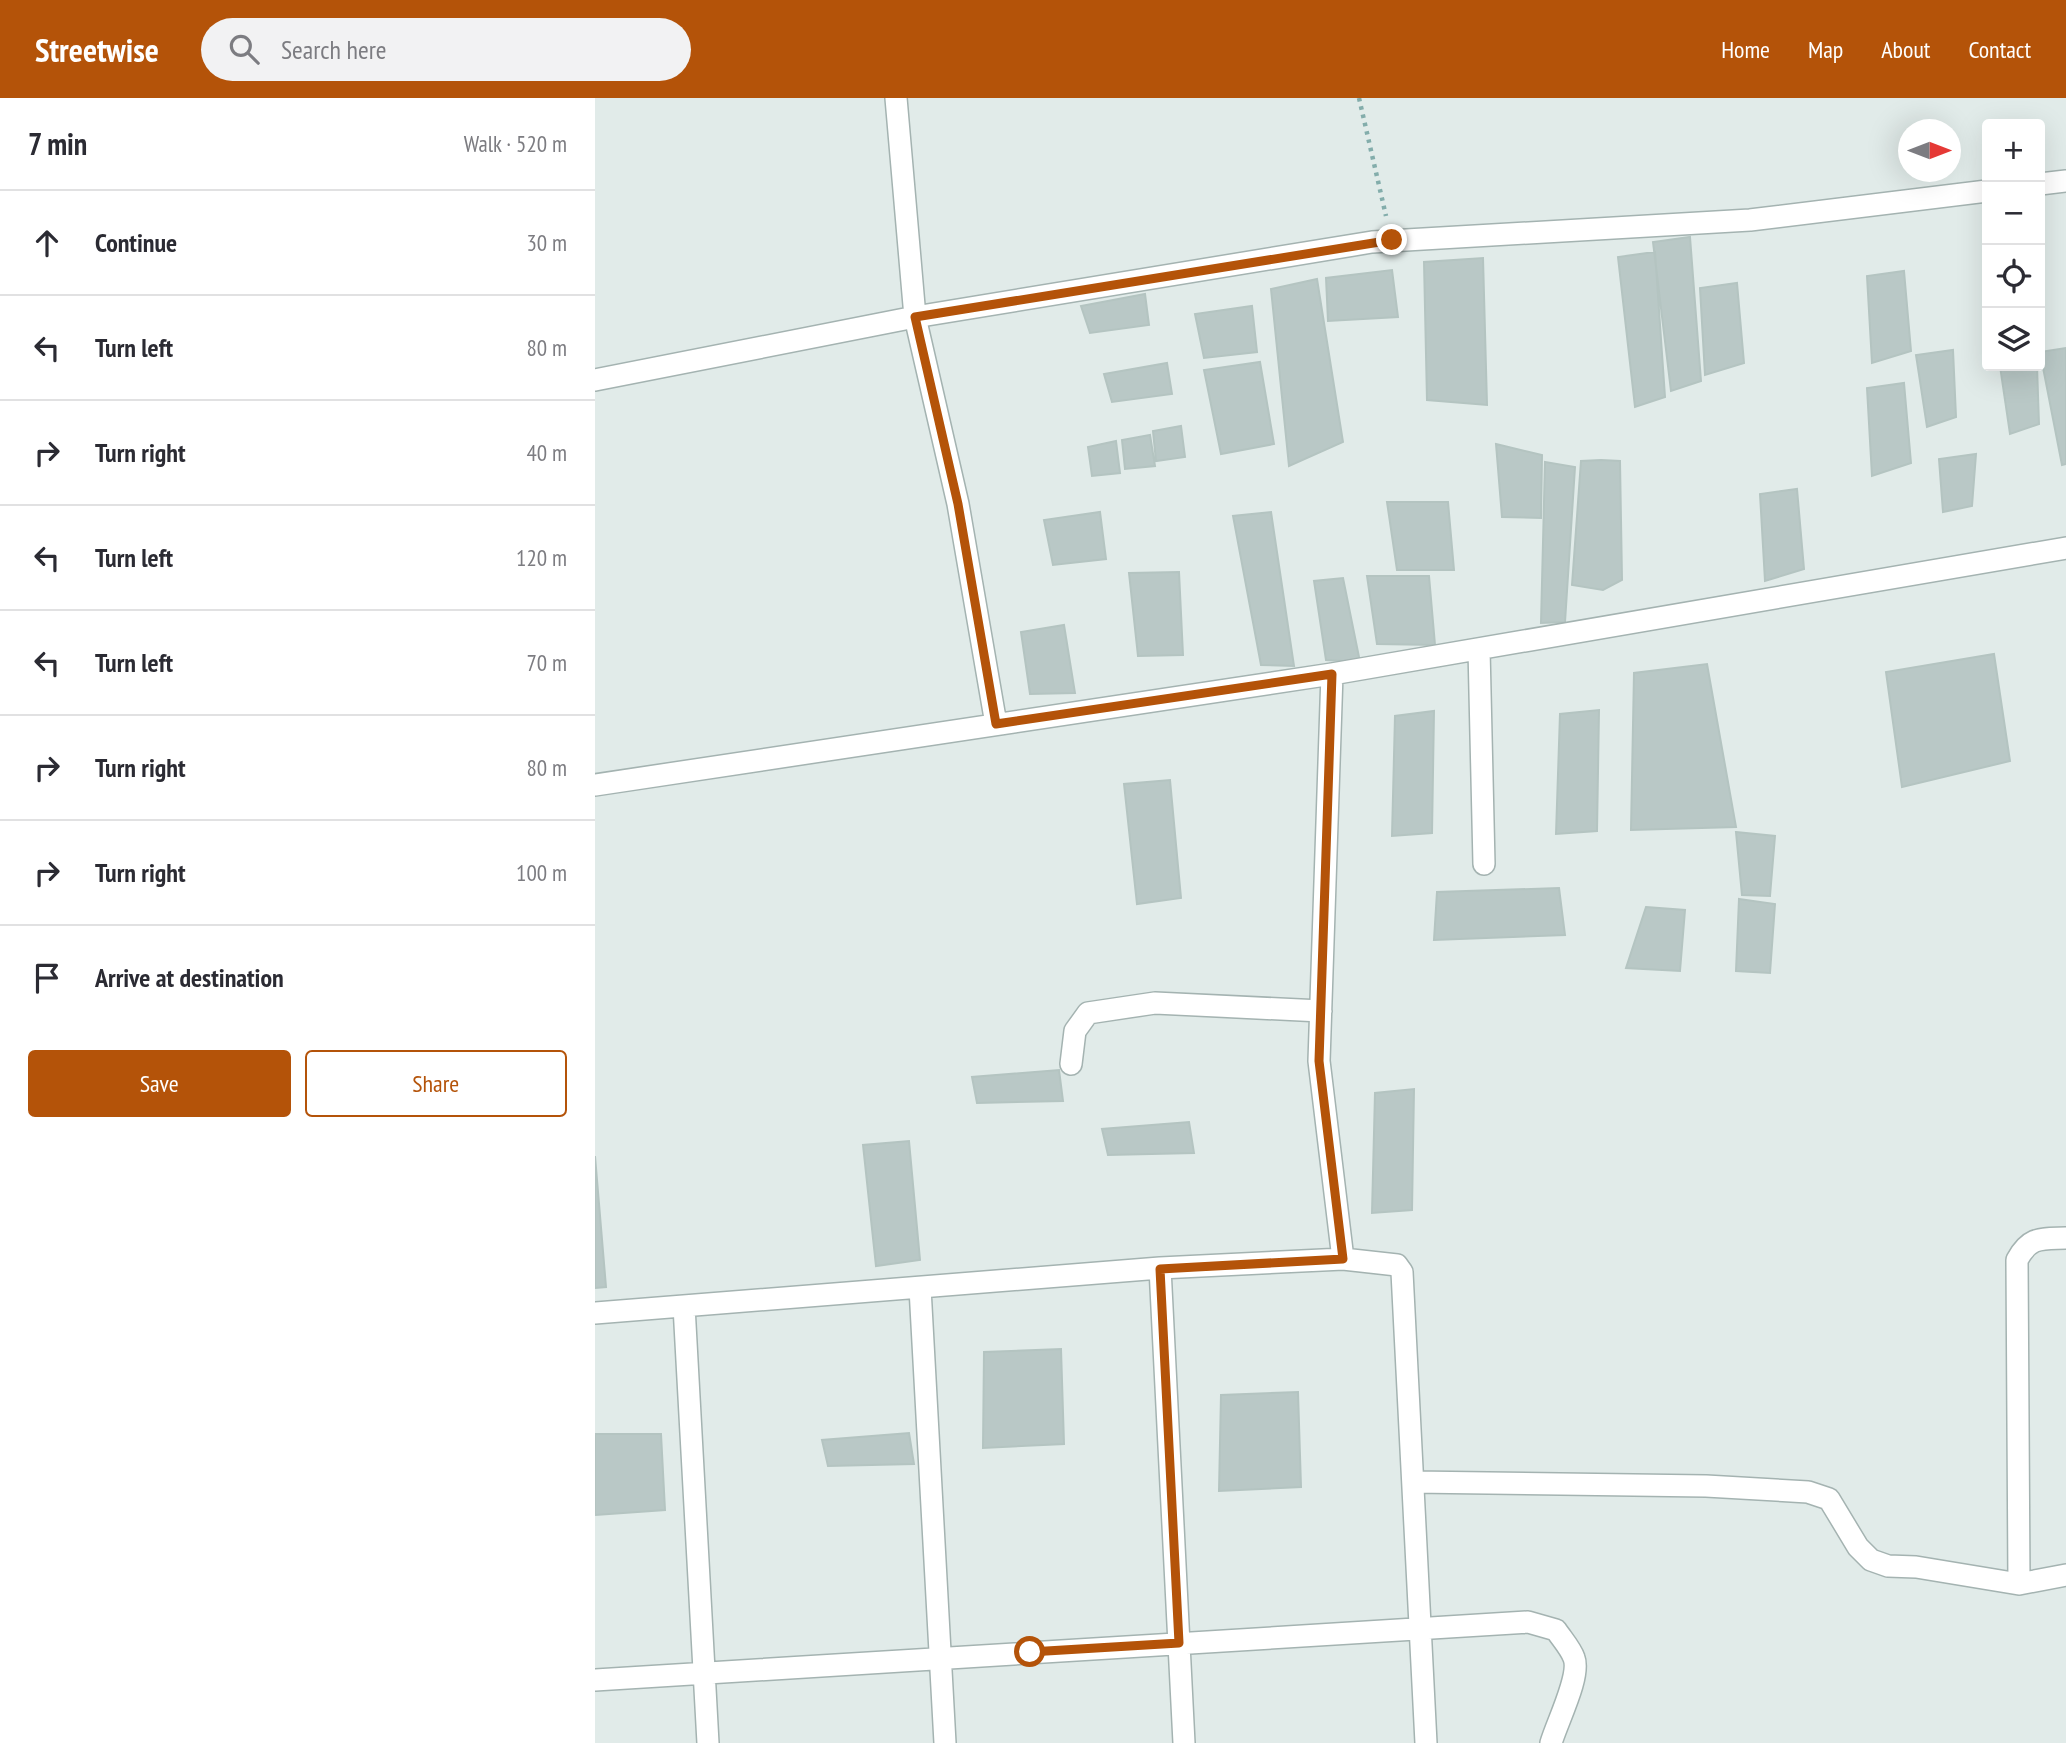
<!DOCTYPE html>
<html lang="en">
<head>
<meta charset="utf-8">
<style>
  body { margin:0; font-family:"PT Sans Narrow",sans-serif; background:#f2f2f3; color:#2b2b33 }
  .controls { position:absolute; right:21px; top:21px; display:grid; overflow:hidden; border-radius:7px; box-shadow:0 7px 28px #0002 }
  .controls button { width:63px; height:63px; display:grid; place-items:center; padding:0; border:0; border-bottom:2px solid #e1e1e2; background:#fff; color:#2b2b33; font:35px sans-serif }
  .compass { position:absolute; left:1303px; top:21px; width:63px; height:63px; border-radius:50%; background:#fff; box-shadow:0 7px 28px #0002; rotate:90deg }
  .stop { position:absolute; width:21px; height:21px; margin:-16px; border:5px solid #b45309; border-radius:50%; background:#fff }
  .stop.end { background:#b45309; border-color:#fff; box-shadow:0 2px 7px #0008 }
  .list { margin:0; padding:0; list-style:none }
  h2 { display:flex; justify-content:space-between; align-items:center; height:91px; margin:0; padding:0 28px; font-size:30px }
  h2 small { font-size:23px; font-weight:400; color:#7c7c81 }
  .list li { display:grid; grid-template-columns:46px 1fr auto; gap:21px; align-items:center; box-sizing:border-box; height:105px; padding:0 28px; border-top:2px solid #e1e1e2 }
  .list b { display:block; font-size:26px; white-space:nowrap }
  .list em { font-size:23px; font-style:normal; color:#7c7c81 }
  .actions { display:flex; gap:14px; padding:21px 28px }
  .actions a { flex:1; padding:16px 0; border:2px solid #b45309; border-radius:7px; text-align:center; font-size:24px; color:#b45309 }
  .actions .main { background:#b45309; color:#fff }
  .icon { flex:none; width:38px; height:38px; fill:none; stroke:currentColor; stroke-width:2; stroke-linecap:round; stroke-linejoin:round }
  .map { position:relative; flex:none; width:1471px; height:1645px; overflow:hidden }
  header { display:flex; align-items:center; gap:42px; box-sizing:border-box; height:98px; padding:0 35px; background:#b45309; color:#fff }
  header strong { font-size:33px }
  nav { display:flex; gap:38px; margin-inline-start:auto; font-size:24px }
  .search { width:490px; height:63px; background:#f2f2f3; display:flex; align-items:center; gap:18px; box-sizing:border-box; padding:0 24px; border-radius:38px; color:#7c7c81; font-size:26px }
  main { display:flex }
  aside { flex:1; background:#fff }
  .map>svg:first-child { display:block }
  .building { fill:#b9c8c6; stroke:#b4c4c1; stroke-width:2 }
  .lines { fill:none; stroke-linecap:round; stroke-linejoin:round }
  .minor-casing { stroke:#a4b3b1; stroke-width:24 }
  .path { stroke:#83adab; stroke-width:4.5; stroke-dasharray:3.5 5; stroke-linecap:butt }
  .minor { stroke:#fff; stroke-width:21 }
  .route { stroke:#b45309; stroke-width:9 }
</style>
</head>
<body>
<header>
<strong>Streetwise</strong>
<div class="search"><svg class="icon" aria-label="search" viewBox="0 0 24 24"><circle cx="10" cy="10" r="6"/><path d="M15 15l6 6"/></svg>Search here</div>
<nav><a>Home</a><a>Map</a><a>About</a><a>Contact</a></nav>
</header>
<main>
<aside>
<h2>7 min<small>Walk · 520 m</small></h2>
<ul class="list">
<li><svg class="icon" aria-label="ahead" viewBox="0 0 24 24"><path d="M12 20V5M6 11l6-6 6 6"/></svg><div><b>Continue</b></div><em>30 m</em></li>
<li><svg class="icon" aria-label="left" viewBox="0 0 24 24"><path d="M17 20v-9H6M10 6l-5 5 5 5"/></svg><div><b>Turn left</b></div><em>80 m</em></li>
<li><svg class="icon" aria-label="right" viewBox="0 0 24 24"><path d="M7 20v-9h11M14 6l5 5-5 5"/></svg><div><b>Turn right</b></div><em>40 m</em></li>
<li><svg class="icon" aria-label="left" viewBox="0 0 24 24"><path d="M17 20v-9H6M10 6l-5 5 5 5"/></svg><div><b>Turn left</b></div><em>120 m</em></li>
<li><svg class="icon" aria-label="left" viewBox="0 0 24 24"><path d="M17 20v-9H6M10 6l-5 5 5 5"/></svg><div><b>Turn left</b></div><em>70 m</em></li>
<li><svg class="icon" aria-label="right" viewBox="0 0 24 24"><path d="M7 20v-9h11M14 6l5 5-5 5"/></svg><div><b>Turn right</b></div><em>80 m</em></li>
<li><svg class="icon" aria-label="right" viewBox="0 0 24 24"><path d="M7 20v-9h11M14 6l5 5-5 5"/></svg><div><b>Turn right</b></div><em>100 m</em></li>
<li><svg class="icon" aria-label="arrive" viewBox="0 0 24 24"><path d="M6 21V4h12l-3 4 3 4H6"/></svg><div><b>Arrive at destination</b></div></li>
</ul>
<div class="actions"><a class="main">Save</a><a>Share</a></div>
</aside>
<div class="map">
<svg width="1471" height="1645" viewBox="0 0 1471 1645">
  <rect width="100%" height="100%" fill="#e1ebe9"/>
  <path class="building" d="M1095 139 1106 283 1076 293 1058 144Z
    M1060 154 1070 299 1040 309 1023 159Z
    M888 160 892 307 832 302 829 164Z
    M797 172 803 219 733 223 731 180Z
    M1309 173 1316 253 1277 265 1272 178Z
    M722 181 748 344 694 368 676 191Z
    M1142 185 1149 265 1110 277 1105 190Z
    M550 196 554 227 495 235 486 208Z
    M657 208 662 254 609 260 600 216Z
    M1471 250V366L1467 367 1445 254Z
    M1358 252 1361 319 1332 329 1321 257Z
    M665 264 679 346 626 356 609 272Z
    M572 265 577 296 517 304 509 276Z
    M1405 268H1442L1444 326 1415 336Z
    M1309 285 1316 365 1277 378 1272 290Z
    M586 328 590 359 561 363 558 333Z
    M555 337 560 368 530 371 527 342Z
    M521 343 525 375 497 378 493 349Z
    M901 346 947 357 946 420 907 419Z
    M1381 356 1377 408 1348 414 1344 361Z
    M1006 362 1025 363 1027 482 1008 492 977 487 986 363Z
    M950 364 980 369 970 524 946 525Z
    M1202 391 1209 471 1170 483 1165 396Z
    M792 404H853L859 472H802Z
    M505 414 511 461 458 467 449 422Z
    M676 414 699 568 666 567 638 418Z
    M584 474 588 557 543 558 534 475Z
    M772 478H834L840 547 782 546Z
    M748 480 765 564 731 562 719 483Z
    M469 527 480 595 435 596 426 534Z
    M1399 556 1415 663 1307 689 1291 574Z
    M1112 566 1141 729 1036 732 1039 575Z
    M1004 612 1002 733 961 736 965 616Z
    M839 613 837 735 797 738 800 618Z
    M575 682 586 800 542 806 529 686Z
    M1141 734 1180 738 1175 798 1147 797Z
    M964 790 970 837 839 842 842 794Z
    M1144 801 1180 806 1175 875 1141 873Z
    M1051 809 1090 812 1085 873 1031 870Z
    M464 972 468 1003 382 1005 377 979Z
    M819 991 817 1112 777 1115 780 995Z
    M594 1024 599 1055 513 1057 507 1031Z
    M314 1043 325 1162 281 1168 268 1047Z
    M0 1058 11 1189 0 1190Z
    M466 1251 469 1346 388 1350 389 1254Z
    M703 1294 706 1389 624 1393 626 1297Z
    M314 1335 319 1366 233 1368 227 1342Z
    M0 1336H66L70 1412 0 1417Z"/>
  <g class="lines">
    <g class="minor-casing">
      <path id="minor" d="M301 0 320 219 363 406 401 626
        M1445 86 1471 83
        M0 282 320 219 777 144 1155 122 1392 93
        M884 551 889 766
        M737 576 724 963 748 1161
        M0 687 737 576 1471 450
        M476 966 480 933 493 915 560 905 726 913
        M565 1170 589 1645
        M325 1190 350 1645
        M89 1208 113 1645
        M0 1215 565 1170 748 1161 802 1167 807 1174 831 1645
        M818 1384 1111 1388 1213 1394 1234 1401 1263 1449 1276 1462 1293 1468 1321 1469 1424 1486 1471 1477
        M1424 1486 1422 1162C1435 1138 1446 1141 1471 1140
        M0 1582 933 1524 961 1532C967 1541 976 1551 979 1560 986 1578 962 1624 956 1645"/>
    </g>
    <path class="path" d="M764 0 791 118"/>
    <use href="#minor" class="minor"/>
  </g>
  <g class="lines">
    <path class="route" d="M435 1554 584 1545 565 1171 748 1161 724 963 737 576 401 626 363 406 320 219 797 142"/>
  </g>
</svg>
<div class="controls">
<button>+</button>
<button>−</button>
<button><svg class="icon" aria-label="locate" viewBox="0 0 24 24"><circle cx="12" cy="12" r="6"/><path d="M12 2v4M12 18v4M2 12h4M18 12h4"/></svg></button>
<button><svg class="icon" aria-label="layers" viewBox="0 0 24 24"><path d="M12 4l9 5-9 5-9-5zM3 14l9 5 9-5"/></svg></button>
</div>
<svg class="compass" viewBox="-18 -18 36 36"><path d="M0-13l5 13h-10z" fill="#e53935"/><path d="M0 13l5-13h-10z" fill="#7c7c81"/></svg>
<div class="stop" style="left:435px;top:1554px"></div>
<div class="stop end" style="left:797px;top:142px"></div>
</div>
</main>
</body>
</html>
